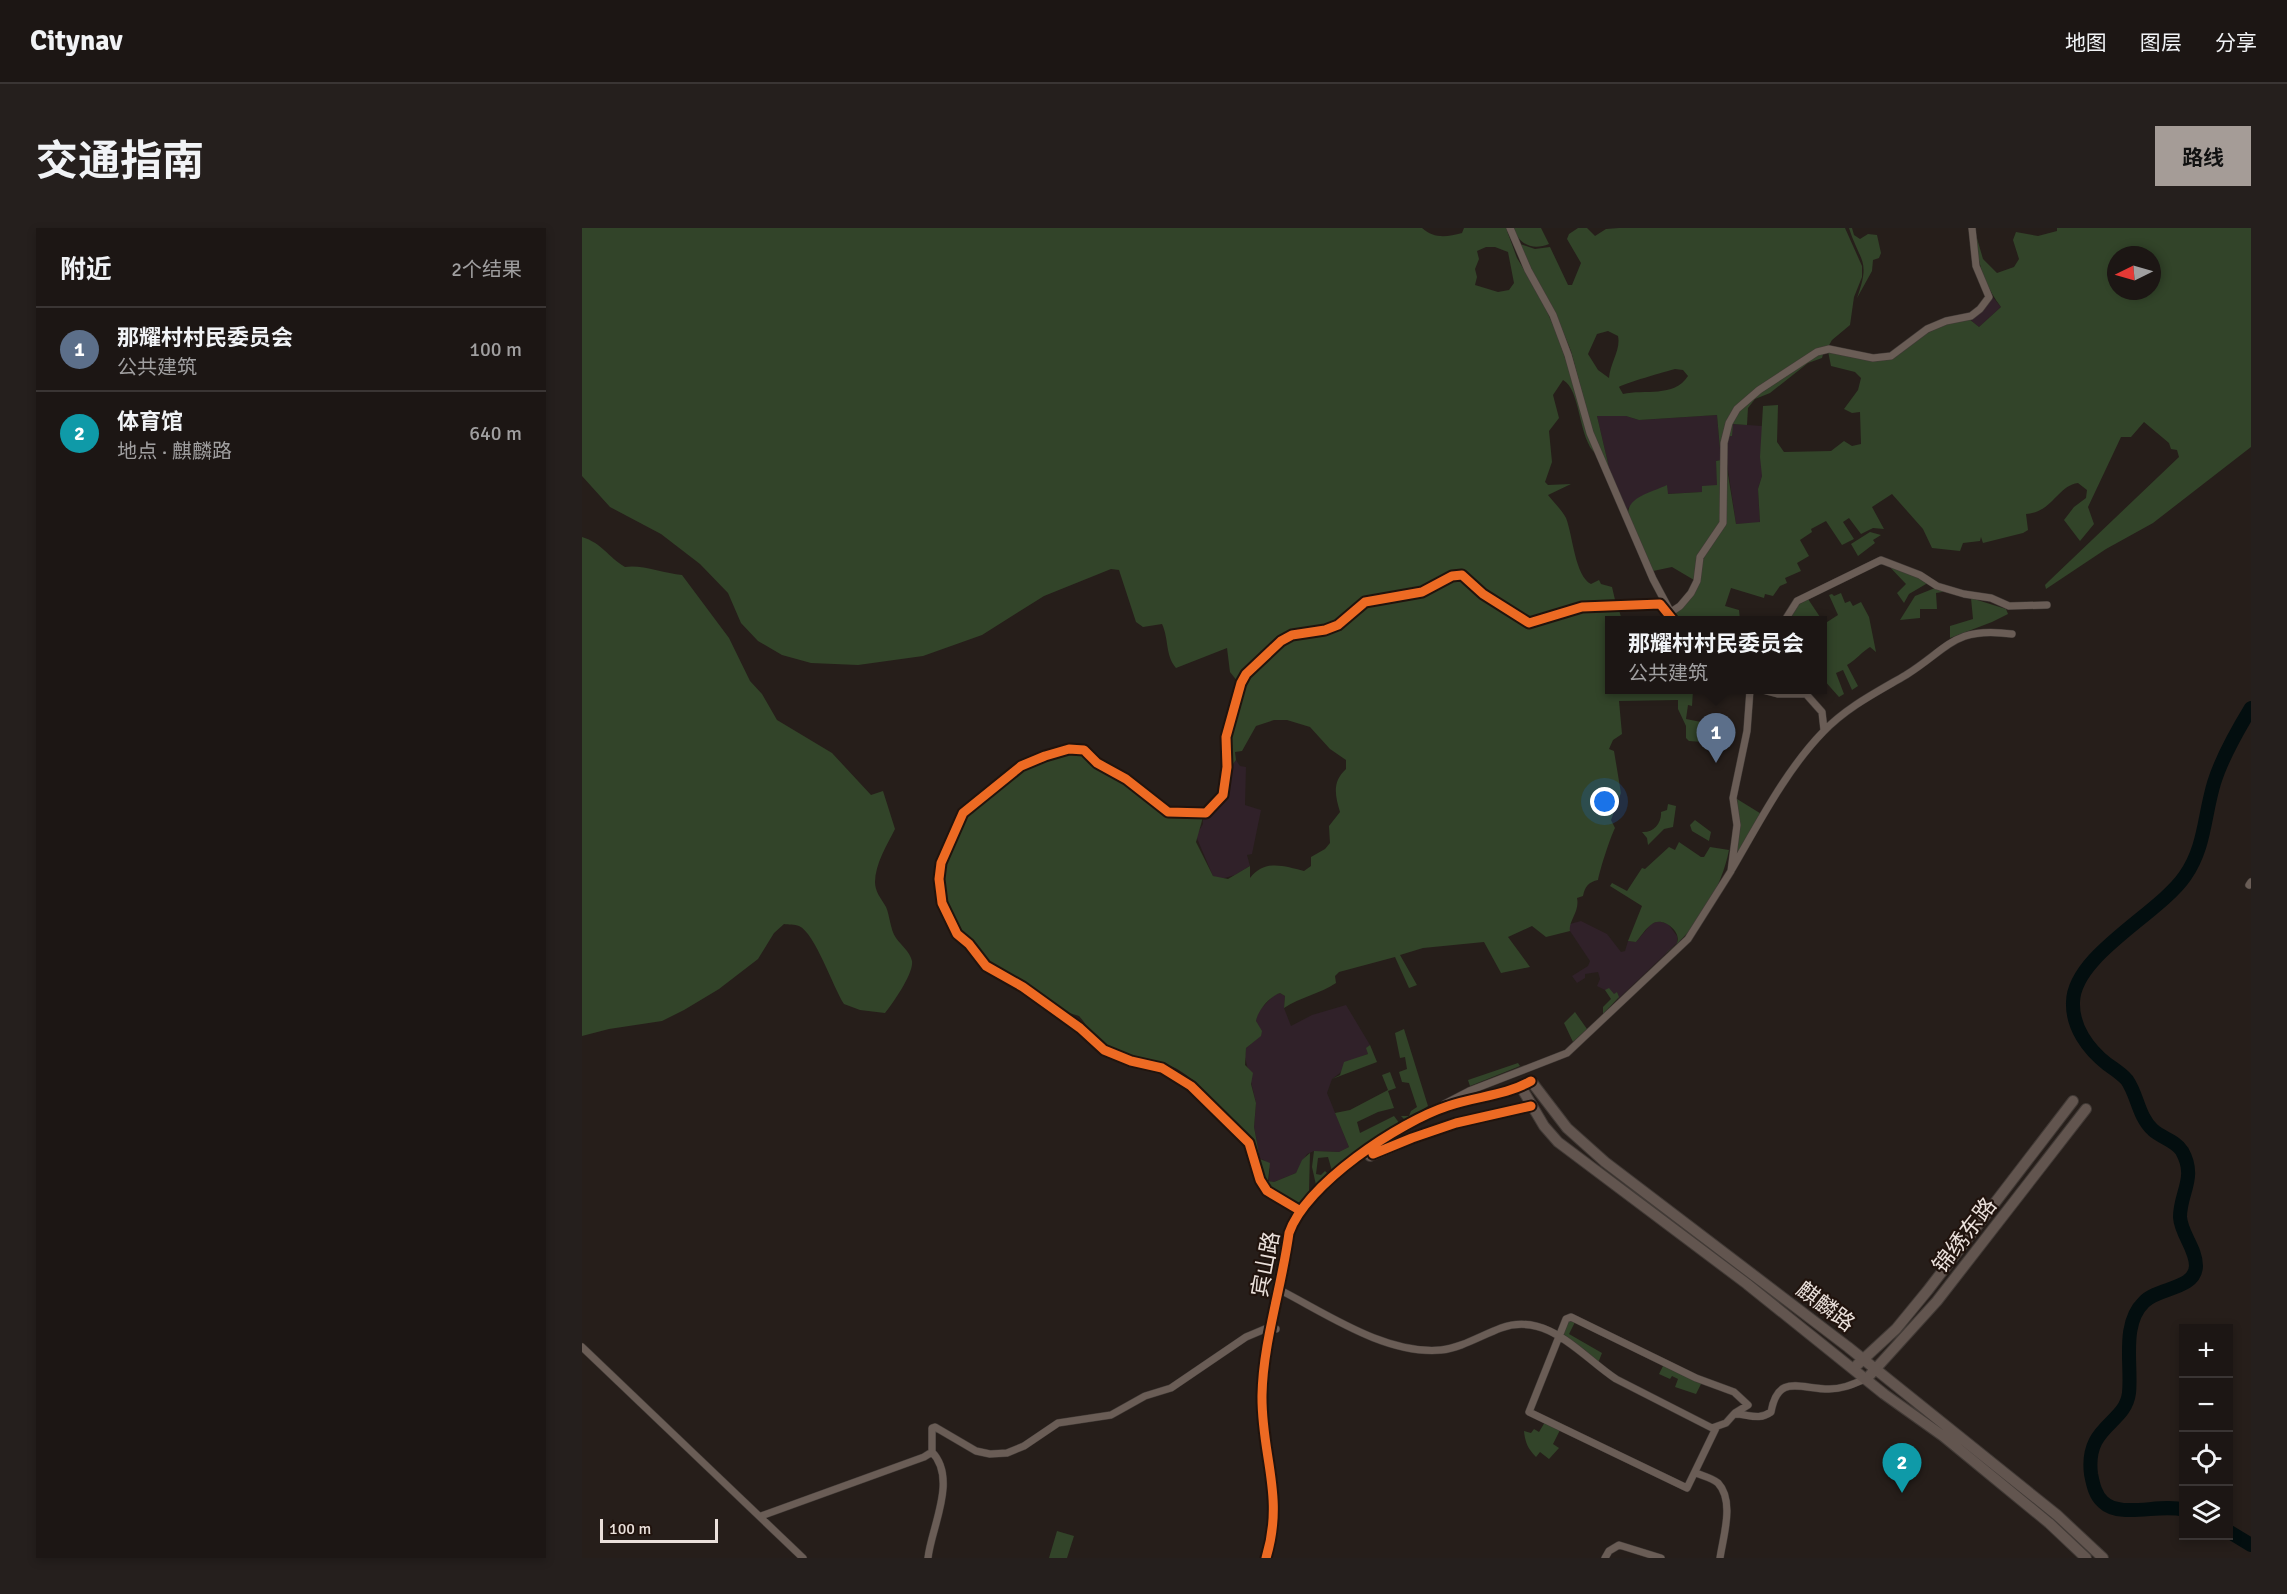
<!DOCTYPE html>
<html lang="zh">
<head>
<meta charset="utf-8">
<style>
  body { margin:0; font-family:Signika,"Noto Sans SC",sans-serif; background:#251f1d; color:#f1f3f6 }
  .controls { position:absolute; right:18px; bottom:18px; display:grid; overflow:hidden; border-radius:0px; box-shadow:0 3px 9px #0003 }
  .controls button { width:54px; height:54px; display:grid; place-items:center; padding:0; border:0; border-bottom:2px solid #3a3534; background:#1c1614; color:#f1f3f6; font:30px sans-serif }
  .compass { position:absolute; left:1525px; top:18px; width:54px; height:54px; border-radius:50%; background:#1c1614; box-shadow:0 3px 9px #0003; rotate:265deg }
  .scale { position:absolute; left:18px; bottom:15px; width:118px; box-sizing:border-box; padding-left:6px; border:3px solid #eae0db; border-top:0; font-size:16px; line-height:21px; white-space:nowrap; color:#eae0db; -webkit-text-stroke:4px #20130d; paint-order:stroke }
  .you { position:absolute; left:1023px; top:574px; width:21px; height:21px; margin:-15px; border:4px solid #fff; border-radius:50%; background:#1a73e8; box-shadow:0 0 0 9px #1a73e833 }
  .badge { display:grid; place-items:center; width:39px; height:39px; border-radius:50%; background:#a59c97; color:#fff; font-size:20px; font-weight:700 }
  .pin { position:absolute; translate:-50% -50px; filter:drop-shadow(0 2px 3px #0008) }
  .pin::after { content:''; position:absolute; top:32px; width:21px; height:18px; background:inherit; clip-path:polygon(0 0,100% 0,50% 100%) }
  .popup { position:absolute; left:1023px; top:388px; width:222px; height:78px; box-sizing:border-box; display:grid; place-content:center; border-radius:0px; background:#1c1614; filter:drop-shadow(0 2px 4px #0005); font-size:20px; white-space:nowrap; color:#a09fa0 }
  .popup b { font-size:22px; color:#f1f3f6 }
  .popup::after { content:''; position:absolute; left:50%; top:100%; margin-left:-12px; border:12px solid transparent; border-top-color:#1c1614 }
  .list { margin:0; padding:0; list-style:none }
  h2 { display:flex; justify-content:space-between; align-items:center; height:78px; margin:0; padding:0 24px; font-size:26px }
  h2 small { font-size:20px; font-weight:400; color:#a09fa0 }
  .list li { display:grid; grid-template-columns:39px 1fr auto; gap:18px; align-items:center; box-sizing:border-box; height:84px; padding:0 24px; border-top:2px solid #3a3534 }
  .list b { display:block; font-size:22px; white-space:nowrap }
  .list p { margin:0; font-size:20px; white-space:nowrap; color:#a09fa0 }
  .list em { font-size:20px; font-style:normal; color:#a09fa0 }
  .icon { flex:none; width:33px; height:33px; fill:none; stroke:currentColor; stroke-width:2; stroke-linecap:round; stroke-linejoin:round }
  .map { position:relative; flex:none; width:1669px; height:1330px; overflow:hidden; border-radius:0px }
  header { display:flex; align-items:center; gap:36px; box-sizing:border-box; height:84px; padding:0 30px; background:#1c1614; border-bottom:2px solid #3a3534 }
  header strong { font-size:28px }
  nav { display:flex; gap:33px; margin-inline-start:auto; font-size:21px }
  .intro { display:flex; align-items:center; justify-content:space-between; box-sizing:border-box; height:144px; padding:0 36px }
  h1 { margin:0; font-size:42px }
  .button { padding:15px 27px; border-radius:0px; background:#a59c97; color:#111; font-size:21px; font-weight:700 }
  main { display:flex; gap:36px; padding:0 36px }
  aside { flex:1; background:#1c1614; border-radius:0px; box-shadow:0 3px 9px #0003 }
  .map>svg:first-child { display:block }
  .industrial { fill:#302129 }
  .green { fill:#324429; fill-rule:evenodd }
  .lines { fill:none; stroke-linecap:round; stroke-linejoin:round }
  .river { stroke:#030e0f; stroke-width:14 }
  .street-casing { stroke:#413a36; stroke-width:8 }
  .secondary-casing { stroke:#413a36; stroke-width:12 }
  .primary-casing { stroke:#413a36; stroke-width:12 }
  .street { stroke:#6a5d56; stroke-width:7 }
  .secondary { stroke:#62554f; stroke-width:10 }
  .primary { stroke:#62544d; stroke-width:10 }
  .cycleway-casing { stroke:#20130d; stroke-width:13 }
  .cycleway { stroke:#ed6a23; stroke-width:9 }
  .labels { text-anchor:middle; stroke-width:4.5; stroke-linejoin:round; paint-order:stroke }
  .street-label { font-size:22px; fill:#eae0db; stroke:#20130d }
</style>
</head>
<body>
<header>
<strong>Citynav</strong>
<nav><a>地图</a><a>图层</a><a>分享</a></nav>
</header>
<div class="intro"><h1>交通指南</h1><a class="button">路线</a></div>
<main>
<aside>
<h2>附近<small>2个结果</small></h2>
<ul class="list">
<li><span class="badge" style="background:#5c6f8a">1</span><div><b>那耀村村民委员会</b><p>公共建筑</p></div><em>100 m</em></li>
<li><span class="badge" style="background:#0f9aa8">2</span><div><b>体育馆</b><p>地点 · 麒麟路</p></div><em>640 m</em></li>
</ul>
</aside>
<div class="map">
<svg width="1669" height="1330" viewBox="0 0 1669 1330">
  <rect width="100%" height="100%" fill="#261e1a"/>
  <path class="industrial" d="M1409 67 1419 79 1397 99 1387 91Z
    M1135 187 1139 232 1134 233 1136 257 1120 264 1085 266V258L1046 280V285L1028 244 1015 188H1044L1057 192Z
    M1151 196 1180 198V248L1176 261 1178 295 1154 296 1144 228 1145 208Z
    M654 532 658 538 664 539 663 577 679 582 670 626 665 627 668 638 653 647 639 651 631 648 614 608 621 596V589L633 582 640 573 646 543Z
    M999 693 1025 706 1039 724 1043 723 1046 713 1054 714 1069 696 1076 693 1086 696 1095 708V715L1036 771 1035 764 1033 767 1015 758 1018 751 1016 744 1003 746V750L995 755 990 748 1006 738 1008 733 986 700 988 696Z
    M698 765 703 768 702 780 709 798 730 787 764 777 788 817 785 820 786 826 780 828 750 851 745 865 767 919 757 924 732 923 725 926 714 945 692 954 687 953 688 941 682 932 678 931 672 899 674 875 663 829 664 820 678 808 674 793 675 785 692 767Z"/>
  <path class="green" d="M0 0H840C852 11 865 9 880 5L882 0H924L935 30 959 70 974 104 995 164 1003 200 1014 226C996 211 999 161 981 152L971 167 977 190 967 203 970 234 963 254 966 257 989 256 966 267C972 275 980 282 984 290 991 308 993 348 1009 356L1017 352 1019 356 1030 359 1034 376 947 393 903 365 881 346 840 362 783 372 770 380 763 390 743 400 710 406 656 454 648 444 645 420 594 440C583 427 587 411 580 396L561 399 554 394 537 342 529 341 462 368 400 407 341 428 276 437 229 435 200 427 176 413 159 395 146 365 118 336 79 306 28 279 0 248ZM904 19H913L926 24 932 55 927 62 916 64 893 57 895 49 893 41 897 31 895 23Z
    M931 0H959L967 16C950 23 937 16 931 0Z
    M996 0H1005L1013 8 1024 1 1037 0H1263L1280 38V49L1272 69 1268 97 1250 112 1246 119 1187 155 1146 194 1142 288 1124 318 1112 352 1090 339 1071 343 1046 285C1047 268 1071 264 1085 257L1086 266 1120 264V258L1135 257 1134 233 1139 232 1135 187 1057 192 1044 188H1015L1028 244 1011 205 989 123 973 84 946 36 938 16 953 21 968 19 986 57H990L999 35 985 11 987 6ZM1026 103 1036 108C1039 122 1028 135 1027 150L1016 142 1006 126 1015 106ZM1093 141 1101 142 1106 148C1092 170 1062 161 1041 166L1037 159C1040 156 1085 143 1093 141Z
    M1267 0H1270L1272 7 1278 11 1286 6 1295 7 1299 25 1297 30 1291 32 1290 43 1275 70C1289 31 1278 35 1267 0Z
    M1392 0 1401 31 1415 45 1432 39 1437 31 1431 12 1434 4 1456 8 1475 3V0H1669V219L1571 295 1524 321 1464 361 1463 357 1467 353 1597 229 1595 222 1589 221 1587 215 1562 194 1549 209H1539L1506 279 1512 296 1498 313 1482 292 1492 279 1504 270 1505 262 1496 255C1475 258 1471 284 1444 286L1446 302 1441 305 1401 315 1399 309 1398 313 1381 315 1378 323 1350 320 1341 301 1310 266 1290 279 1302 301 1291 300 1279 306 1267 290 1261 294 1272 311 1260 317 1244 293 1229 301 1230 304 1218 312 1227 328 1215 335 1219 343 1203 350 1205 355 1198 358 1191 368 1183 366 1182 370 1149 360 1143 378 1157 382 1158 392H1096L1092 383 1110 365 1118 334 1144 294V234L1154 296 1178 294 1176 261 1180 248 1178 229 1181 178 1196 177 1195 214 1202 224 1249 223 1262 213 1270 218 1279 216 1278 184 1270 185 1262 181 1276 162 1279 150 1273 144 1249 138 1246 123 1309 129C1336 110 1355 96 1387 91L1397 99 1419 79C1400 54 1395 31 1392 0ZM1534 27H1570V63H1534Z
    M1242 123 1240 130 1226 135 1188 165 1173 171 1166 180 1165 197 1151 196 1150 208H1145L1152 188 1173 169Z
    M1288 304 1299 307 1291 312 1293 315 1276 328 1269 316Z
    M0 309C20 315 26 329 43 339 58 336 82 345 100 347L147 410 168 453 180 466 195 492 250 525 289 567 301 563 313 601C305 617 293 636 293 654 293 664 299 670 304 679 308 688 308 701 314 710 319 717 328 724 330 733 332 745 311 775 303 785L278 782 262 776C251 759 233 705 217 698 213 696 206 697 202 696L192 705 176 731 137 761 102 782 80 793 27 801 0 808Z
    M1305 336 1345 354 1344 356 1327 366 1322 375 1315 365 1324 356Z
    M880 349 946 397 959 395 986 383 1036 379 1040 392H1028V462H1111L1110 478 1106 477 1104 491 1124 495 1121 514 1107 513 1104 510V498L1096 481V472L1037 473 1040 506 1031 512 1027 521 1032 523 1039 565 1029 592 1033 600C1028 610 1018 641 1016 652 1007 654 1003 658 1001 668L995 670C998 684 986 693 988 703L964 709 950 698 926 709 948 739 919 745 902 714 841 720 818 727 835 757 827 760 813 729 757 744 753 748 754 755C738 766 718 769 702 780L703 768 698 765C687 769 676 782 674 793L680 803 679 808 664 820 663 837 671 845 669 856 674 875 672 899 678 931 688 935 686 953 692 954 714 945 720 932 728 925 727 963 721 974C715 976 710 974 704 971 673 953 687 949 672 925 663 911 652 897 642 885 630 871 608 846 591 839 570 829 542 833 521 820 509 812 507 798 497 788L478 782 448 760 405 735 393 717 375 698 363 674 359 648 360 637 381 588 440 539 486 523 504 526 587 588 621 589 614 614 631 648 646 651 668 638V650C683 631 702 638 722 643L729 638V629L743 621 748 615 747 598 758 584C753 567 750 554 764 541V532L748 521 728 499 705 492H692L674 498 660 523 653 524 654 532 646 543 649 496 665 448 700 414 711 408 743 404 783 376Z
    M1353 360 1366 363 1354 365 1355 381H1338V390L1318 392 1333 368Z
    M1259 365 1263 375 1268 373 1271 378 1279 374 1287 389 1294 424 1288 419C1281 423 1275 431 1265 437L1276 458 1270 462 1261 442 1254 445 1262 466 1257 469 1241 451 1240 394 1242 396 1256 387 1247 367 1250 366 1252 368Z
    M1389 370 1424 381 1426 386 1410 394 1368 410V398L1391 391Z
    M1226 371 1240 392H1205L1213 379Z
    M1155 571 1181 587 1154 627 1157 594Z
    M1086 576 1094 578 1091 599 1082 601 1066 617 1065 610 1060 604C1071 605 1080 595 1079 584L1085 582Z
    M1113 592 1129 604 1127 613 1110 603 1108 597Z
    M1097 614 1119 629H1122L1128 619 1147 622C1140 659 1115 702 1084 725 1087 722 1093 718 1095 715 1100 703 1080 688 1070 696 1064 700 1059 708 1054 714L1046 713 1060 678 1028 658 1030 655 1045 663 1060 640 1063 641 1087 619 1093 622Z
    M1027 760 1032 766 1035 764 1037 769 1021 786V779L1029 771 1023 762Z
    M993 784 1005 801 991 814 982 795Z
    M822 801 846 878 824 893 819 888H827L829 883 835 879 827 855 820 854 817 844 825 841 823 829 818 830 813 805Z
    M788 817 795 834 750 851 758 847 762 834 786 826 784 820Z
    M936 835 938 838 888 858 886 852Z
    M808 844 814 860 806 863 812 880 796 884 775 894 778 905 812 888 818 896 750 943 746 929 736 930 734 946 739 947 743 943 747 947 734 957 730 939 732 923 757 924 767 919 753 885 768 882 806 862 800 847Z
    M988 1091 994 1092 987 1106 1020 1125 1016 1135 1003 1122 981 1106Z
    M1082 1136 1120 1154 1114 1166 1093 1159 1096 1151 1090 1148 1088 1151 1077 1146Z
    M963 1194 978 1202 971 1216 977 1220 967 1231 958 1224 954 1229C946 1221 943 1214 942 1203L949 1205 952 1201 957 1204Z
    M475 1303 492 1308 485 1330H467Z"/>
  <g class="lines">
    <path class="river" d="M1602 1282C1579 1275 1538 1291 1521 1274 1513 1267 1511 1256 1509 1246 1503 1197 1543 1197 1547 1165 1550 1137 1539 1096 1562 1074 1576 1059 1613 1062 1614 1038 1614 1020 1599 1006 1598 989 1598 964 1615 950 1600 923 1594 913 1580 910 1571 902 1556 888 1556 868 1545 852 1539 845 1532 841 1525 836 1506 821 1490 799 1491 774 1492 727 1577 686 1603 648 1623 620 1622 588 1632 555 1640 529 1655 503 1669 480
      M1646 1303 1669 1317"/>
    <g class="street-casing">
      <path id="street" d="M928 0 946 42 971 87 986 127 1008 205 1071 351 1087 381
        M1089 384 1098 378 1109 365 1115 353 1118 329 1141 295 1142 215 1147 195 1155 181 1177 162 1235 124 1247 121 1291 130 1309 128 1345 101 1364 93 1389 88 1398 81 1407 69 1394 38 1390 0
        M1203 392 1215 373 1299 332 1338 347 1355 358 1382 366 1409 370 1427 378 1465 377
        M1181 462 1196 466H1224L1240 484 1242 502
        M1150 641C1177 595 1204 542 1241 504 1265 479 1295 464 1324 447 1367 420 1372 398 1430 406
        M1667 657 1669 654
        M862 876 887 863 985 825 1106 711 1149 643 1155 597 1151 570 1165 503 1168 462
        M717 982 685 963 678 952 667 915 609 858 580 840 549 833 522 822 498 800 441 759 404 738 387 716 375 706 360 675 357 651 359 635 381 585 439 538 463 528 487 521 502 522 515 535 544 551 586 584 624 585 641 567 645 539 644 509 659 455 664 446 699 413 710 407 743 402 756 397 783 374 840 364 870 348 880 347 901 366 947 395 1000 379 1078 376 1091 392
        M698 1062C745 1086 804 1127 859 1122 879 1120 900 1107 919 1100 966 1083 999 1128 1034 1151L1130 1200 1144 1195 1152 1186C1167 1186 1176 1193 1189 1184 1196 1145 1218 1161 1247 1161 1261 1161 1271 1156 1283 1151
        M0 1119 221 1330
        M1134 1200 1105 1260 947 1184 984 1091 989 1089 1114 1150 1152 1164 1166 1177 1153 1185
        M1114 1245C1121 1248 1130 1250 1136 1255 1153 1273 1141 1309 1138 1330
        M179 1288 342 1229 350 1224V1200L353 1199 394 1223 408 1226 425 1225 442 1218 476 1195 529 1187 563 1168 589 1160 664 1109 683 1101H694
        M346 1330C349 1300 376 1251 350 1224
        M1023 1330 1027 1323 1037 1317 1079 1330"/>
    </g>
    <g class="secondary-casing">
      <path id="secondary" d="M949 853 985 900 1023 934 1266 1119 1475 1287 1521 1330
        M939 859 962 898 976 914 1165 1056 1302 1166 1361 1208 1467 1295 1504 1330
        M1275 1137 1314 1101 1346 1062 1491 873
        M1288 1147 1355 1073 1504 881"/>
    </g>
    <g class="primary-casing">
      <path id="primary" d="M788 928 830 910 874 895 949 878
        M684 1330C703 1268 679 1227 680 1167 681 1114 700 1058 707 1005 724 956 817 894 866 878 894 868 923 868 949 853"/>
    </g>
    <use href="#street" class="street"/>
    <use href="#secondary" class="secondary"/>
    <use href="#primary" class="primary"/>
    <g class="cycleway-casing">
      <path id="cycleway" d="M791 926 830 910 874 895 949 878
        M717 982 685 963 678 952 667 915 609 858 580 840 549 833 522 822 498 800 441 759 404 738 387 716 375 706 360 675 357 651 359 635 381 585 439 538 463 528 487 521 502 522 515 535 544 551 586 584 624 585 641 567 645 539 644 509 659 455 664 446 699 413 710 407 743 402 756 397 783 374 840 364 870 348 880 347 901 366 947 395 1000 379 1078 376 1091 392
        M684 1330C703 1268 679 1227 680 1167 681 1114 700 1058 707 1005 724 956 817 894 866 878 894 868 923 868 949 853"/>
    </g>
    <use href="#cycleway" class="cycleway"/>
  </g>
  <g class="labels">
    <g class="street-label">
      <text transform="translate(1382 1007) rotate(-52)" y="8">锦绣东路</text>
      <text transform="translate(683 1036) rotate(-79)" y="8">宾山路</text>
      <text transform="translate(1244 1078) rotate(37)" y="8">麒麟路</text>
    </g>
  </g>
</svg>
<div class="controls">
<button>+</button>
<button>−</button>
<button><svg class="icon" aria-label="locate" viewBox="0 0 24 24"><circle cx="12" cy="12" r="6"/><path d="M12 2v4M12 18v4M2 12h4M18 12h4"/></svg></button>
<button><svg class="icon" aria-label="layers" viewBox="0 0 24 24"><path d="M12 4l9 5-9 5-9-5zM3 14l9 5 9-5"/></svg></button>
</div>
<svg class="compass" viewBox="-18 -18 36 36"><path d="M0-13l5 13h-10z" fill="#e53935"/><path d="M0 13l5-13h-10z" fill="#a09fa0"/></svg>
<div class="scale">100 m</div>
<div class="you"></div>
<div class="pin badge" style="left:1134px;top:535px;background:#5c6f8a">1</div>
<div class="popup"><b>那耀村村民委员会</b>公共建筑</div>
<div class="pin badge" style="left:1320px;top:1265px;background:#0f9aa8">2</div>
</div>
</main>
</body>
</html>
